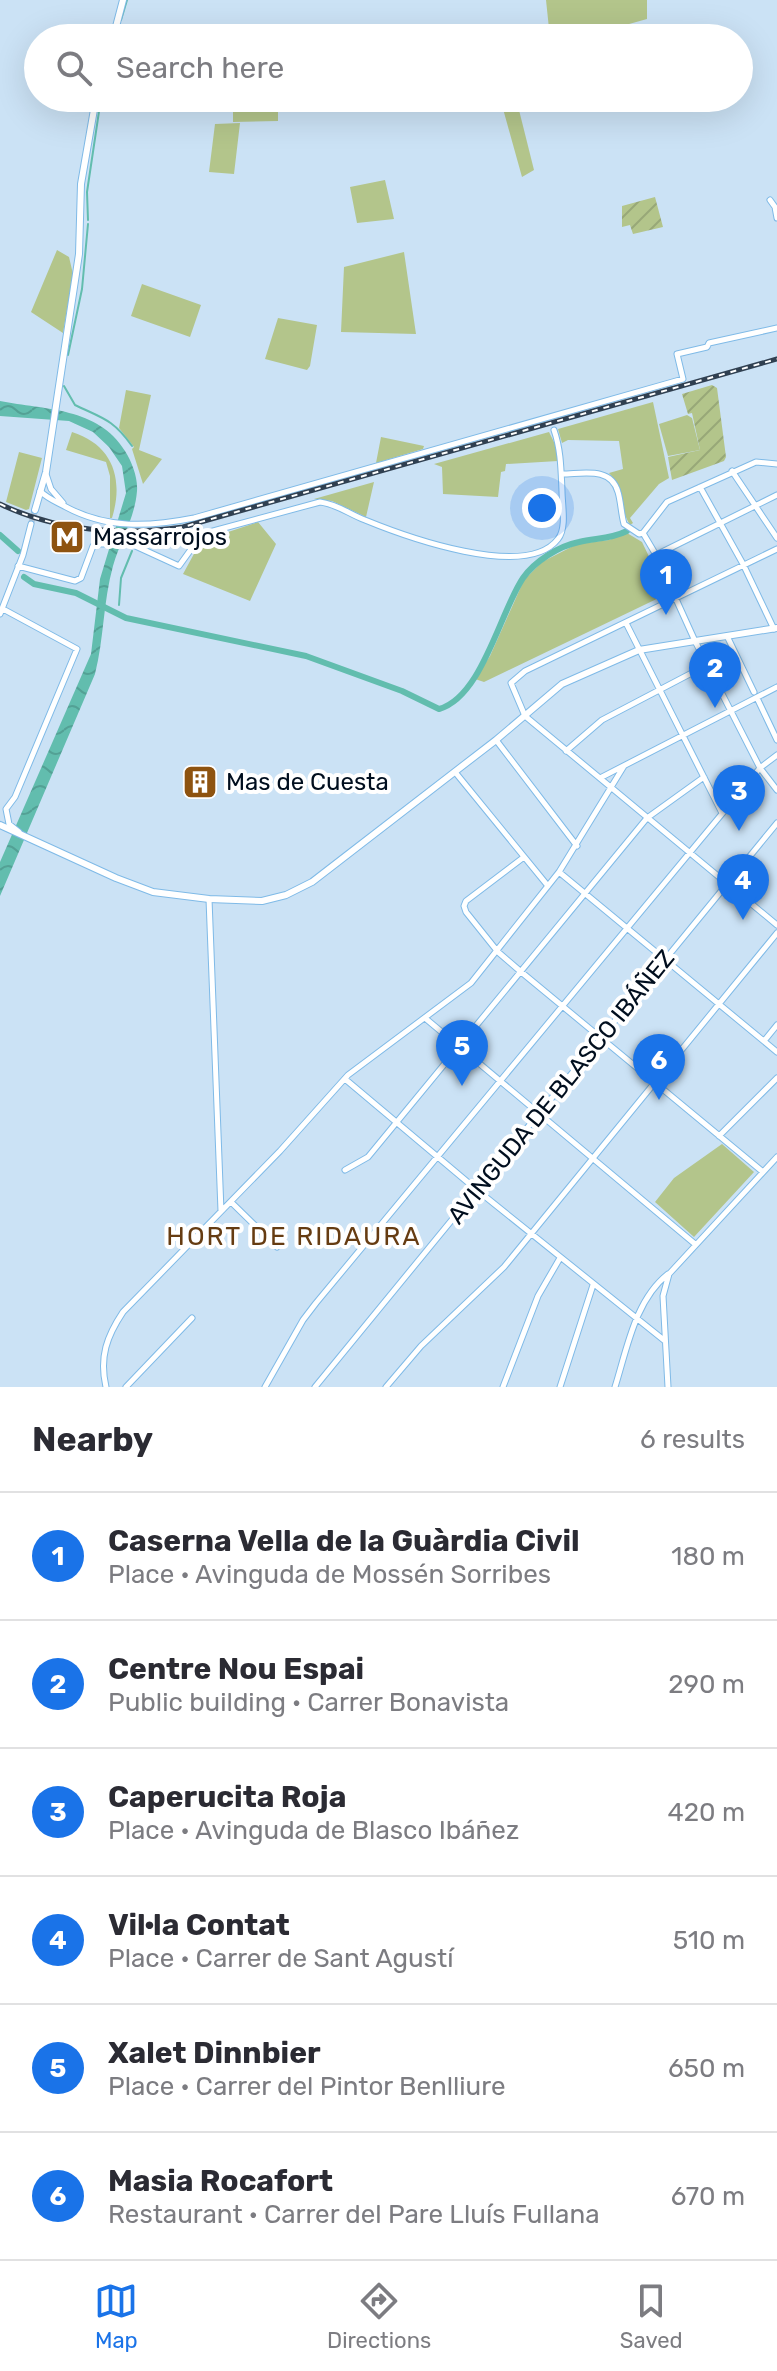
<!DOCTYPE html>
<html lang="en">
<head>
<meta charset="utf-8">
<style>
  body { margin:0; font-family:Rubik,sans-serif; background:#f2f2f3; color:#2b2b33 }
  .you { position:absolute; left:542px; top:508px; width:28px; height:28px; margin:-20px; border:6px solid #fff; border-radius:50%; background:#1a73e8; box-shadow:0 0 0 12px #1a73e833 }
  .badge { display:grid; place-items:center; width:52px; height:52px; border-radius:50%; background:#1a73e8; color:#fff; font-size:26px; font-weight:700 }
  .pin { position:absolute; translate:-50% -66px; filter:drop-shadow(0 2px 4px #0008) }
  .pin::after { content:''; position:absolute; top:42px; width:28px; height:24px; background:inherit; clip-path:polygon(0 0,100% 0,50% 100%) }
  .list { margin:0; padding:0; list-style:none }
  h2 { display:flex; justify-content:space-between; align-items:center; height:104px; margin:0; padding:0 32px; font-size:34px }
  h2 small { font-size:26px; font-weight:400; color:#7c7c81 }
  .list li { display:grid; grid-template-columns:52px 1fr auto; gap:24px; align-items:center; box-sizing:border-box; height:128px; padding:0 32px; border-top:2px solid #e1e1e2 }
  .list b { display:block; font-size:30px; white-space:nowrap }
  .list p { margin:0; font-size:26px; white-space:nowrap; color:#7c7c81 }
  .list em { font-size:26px; font-style:normal; color:#7c7c81 }
  .icon { flex:none; width:44px; height:44px; fill:none; stroke:currentColor; stroke-width:2; stroke-linecap:round; stroke-linejoin:round }
  .map { position:relative; flex:none; width:777px; height:1387px; overflow:hidden }
  .search { position:absolute; background:#fff; box-shadow:0 8px 32px #0002; left:24px; right:24px; top:24px; height:88px; display:flex; align-items:center; gap:20px; box-sizing:border-box; padding:0 28px; border-radius:44px; color:#7c7c81; font-size:30px }
  .sheet { height:872px; background:#fff }
  nav { display:flex; justify-content:space-around; align-items:center; box-sizing:border-box; height:112px; border-top:2px solid #e1e1e2; background:#fff; font-size:22px; color:#7c7c81 }
  nav a { display:grid; justify-items:center; gap:4px }
  nav .on { color:#1a73e8 }
  .map>svg:first-child { display:block }
  .green { fill:#b3c58b }
  .garden { fill:url(#garden-furrows) }
  .water { fill:url(#water-waves) }
  .lines { fill:none; stroke-linecap:round; stroke-linejoin:round }
  .stream { stroke:#62bdae; stroke-width:2 }
  .canal { stroke:#62bdae; stroke-width:6 }
  .tertiary-tunnel { stroke:#adc2d5; stroke-width:6; stroke-dasharray:6 3; stroke-linecap:butt }
  .minor-casing { stroke:#7fbae7; stroke-width:7 }
  .tertiary-casing { stroke:#7fbae7; stroke-width:8 }
  .minor { stroke:#fff; stroke-width:5 }
  .tertiary { stroke:#fff; stroke-width:6 }
  .rail-casing { stroke:#304051; stroke-width:5 }
  .rail { stroke:#fff; stroke-width:2; stroke-dasharray:6; stroke-linecap:butt }
  .labels { text-anchor:middle; stroke-width:8; stroke-linejoin:round; paint-order:stroke }
  .poi-label { font-size:24px; fill:#000e1e; stroke:#fff; text-anchor:start }
  .street-label { font-size:24px; fill:#000e1e; stroke:#fff }
  .neighbourhood-label { font-size:26px; letter-spacing:2px; fill:#663c12; stroke:#fff }
</style>
</head>
<body>
<div class="map">
<svg width="777" height="1387" viewBox="0 0 777 1387">
  <defs>
    <pattern id="garden-furrows" width="10" height="10" patternUnits="userSpaceOnUse" patternTransform="scale(2)"><rect width="10" height="10" fill="#b3c58b"/><path d="M-1 1l2-2M0 10L10 0M9 11l2-2" fill="none" stroke="#98a878"/></pattern>
    <pattern id="water-waves" width="16" height="10" patternUnits="userSpaceOnUse" patternTransform="scale(2)"><rect width="16" height="10" fill="#62bdae"/><path d="M0 5q4-4 8 0t8 0" fill="none" stroke="#53a195"/></pattern>
  </defs>
  <rect width="100%" height="100%" fill="#cbe2f5"/>
  <path class="green" d="M546 0H647V19L579 38H550Z
    M233 98H278V121L233 122Z
    M500 98H516L534 170 522 177Z
    M240 123 234 174 209 172 215 124Z
    M385 180 394 219 357 223 350 187Z
    M57 250 69 257 73 274 63 333 31 312Z
    M404 252 416 334 341 332 344 267Z
    M142 284 201 305 190 337 131 316Z
    M278 318 317 325 310 366 307 370 265 359Z
    M126 390 151 395 139 450 162 459 143 484 132 449 134 447 119 428Z
    M653 402 669 478 659 484 630 518 633 523 630 525C619 508 624 489 609 473L623 469 619 441 568 440 562 443 558 429Z
    M687 415 692 418 700 450 668 456 659 424Z
    M72 432C113 445 124 479 112 518H110V476L106 462 66 450Z
    M549 432 556 446 558 461 506 464 505 471 501 472 498 497 443 494 442 467 434 464Z
    M381 437 424 446 423 449 376 463Z
    M19 452 42 458 29 509 26 510 6 502Z
    M374 482 366 517 332 501 314 499Z
    M258 522 276 544 250 601 183 574 201 541Z
    M627 533 642 542 667 594 484 682 475 679 490 656 524 580 542 562 577 544 609 540Z
    M722 1144 754 1172 694 1237 655 1202 674 1178Z"/>
  <path class="garden" d="M655 197 663 227 633 234 630 225 622 227V206Z
    M712 385 717 388 726 457 724 461 672 480 668 457 700 450 692 413 688 414 682 394Z"/>
  <path class="water" d="M0 401C45 410 98 407 125 451 132 462 138 478 137 491 135 518 120 541 113 566 103 602 104 639 95 674L0 896V862L91 654 100 579 126 493 122 466 109 447 93 432 69 421 0 416Z"/>
  <g class="lines">
    <path class="stream" d="M121 20 127 0
      M116 38 120 27
      M88 220 87 192 101 98
      M68 355 82 289 88 224
      M64 386 75 405C102 418 113 419 132 446
      M119 605 121 578 132 551"/>
    <path class="canal" d="M0 535 18 551
      M24 577 34 584 76 593 126 618 306 656 402 691 439 709C482 697 500 612 523 578 535 561 559 546 579 542 596 538 611 539 627 531"/>
    <path class="tertiary-tunnel" d="M31 524 35 510"/>
    <g class="minor-casing">
      <path id="minor" d="M770 200 775 207 777 218
        M732 471 777 538
        M46 474 51 489 63 503
        M562 474C582 474 611 466 618 492 621 502 621 513 624 524L639 534 643 533
        M700 487 743 564 774 629
        M40 491C48 499 57 502 66 507 107 529 149 527 194 518L683 379 677 354 707 347 709 343 777 328
        M643 533 667 502 756 462 777 464
        M777 549 525 671 511 683 525 716 777 925
        M656 555 777 495
        M18 566 75 581 81 578 93 546 99 544H131L179 566 202 534 320 502C337 504 349 514 365 520 404 536 526 581 558 539 567 528 562 505 562 491 561 470 561 450 554 430
        M3 609 77 649 15 797 6 809 9 824 19 832
        M0 614 23 555 31 524
        M626 623 722 813
        M727 636 754 692
        M757 698 777 740
        M496 740 577 846
        M566 751 602 720 707 665
        M777 755 760 768 777 790
        M455 772 548 886
        M600 778 777 687
        M524 857 466 901 464 906 466 912 498 952 520 971 763 1172
        M559 872 777 1052
        M209 899 221 1211
        M425 1018 695 1244
        M764 1041 777 1025
        M345 1079 477 1190 665 1341
        M719 1136 777 1078
        M345 1170 368 1157 647 818 704 777
        M231 1202 277 1247
        M106 1387C99 1357 107 1336 123 1312L280 1151 348 1075 471 983 559 872 624 766
        M126 1387 192 1318
        M265 1387 303 1320 316 1303 760 768 695 641 656 555 643 533
        M315 1387 777 823
        M386 1387 421 1346 504 1267 777 933
        M503 1387 538 1296 560 1258
        M560 1387 593 1285
        M615 1387C627 1349 635 1300 668 1274
        M668 1387 663 1296 669 1274 777 1157"/>
    </g>
    <g class="tertiary-casing">
      <path id="tertiary" d="M113 38 123 0
        M35 510 46 472 79 254 81 184 96 98
        M0 825 116 878 153 892 209 899 262 901 286 895 312 882 496 740 562 684 639 650 777 628"/>
    </g>
    <use href="#minor" class="minor"/>
    <use href="#tertiary" class="tertiary"/>
    <g class="rail-casing">
      <path id="rail" d="M0 504C56 531 122 536 183 527L777 359"/>
    </g>
    <use href="#rail" class="rail"/>
  </g>
  <defs>
    <g id="metro-square" transform="scale(1.8)"><rect x="-9" y="-9" width="18" height="18" rx="4" fill="#8e5310" stroke="#fff"/><path d="M-5.5 5V-5H-3L0 0L3-5H5.5V5H3V-.5L0 4L-3-.5V5Z" fill="#fff"/></g>
    <g id="building-square" transform="scale(1.8)"><rect x="-9" y="-9" width="18" height="18" rx="4" fill="#8e5310" stroke="#fff"/><path d="M-4-6H4V6H1V3H-1V6H-4ZM-2.5-4.3h1.7v1.8h-1.7ZM.8-4.3h1.7v1.8H.8ZM-2.5-1h1.7V.8h-1.7ZM.8-1h1.7V.8H.8Z" fill="#fff"/></g>
  </defs>
  <g fill-rule="evenodd">
    <use href="#metro-square" x="67" y="537"/>
    <use href="#building-square" x="200" y="782"/>
  </g>
  <g class="labels">
    <g class="poi-label">
      <text x="93" y="545">Massarrojos</text>
      <text x="226" y="790">Mas de Cuesta</text>
    </g>
    <g class="street-label">
      <text transform="translate(561 1087) rotate(-51)" y="8">AVINGUDA DE BLASCO IBÁÑEZ</text>
    </g>
    <g class="neighbourhood-label">
      <text x="294" y="1245">HORT DE RIDAURA</text>
    </g>
  </g>
</svg>
<div class="you"></div>
<div class="pin badge" style="left:666px;top:615px">1</div>
<div class="pin badge" style="left:715px;top:708px">2</div>
<div class="pin badge" style="left:739px;top:831px">3</div>
<div class="pin badge" style="left:743px;top:920px">4</div>
<div class="pin badge" style="left:462px;top:1086px">5</div>
<div class="pin badge" style="left:659px;top:1100px">6</div>
<div class="search"><svg class="icon" aria-label="search" viewBox="0 0 24 24"><circle cx="10" cy="10" r="6"/><path d="M15 15l6 6"/></svg>Search here</div>
</div>
<section class="sheet">
<h2>Nearby<small>6 results</small></h2>
<ul class="list">
<li><span class="badge">1</span><div><b>Caserna Vella de la Guàrdia Civil</b><p>Place · Avinguda de Mossén Sorribes</p></div><em>180 m</em></li>
<li><span class="badge">2</span><div><b>Centre Nou Espai</b><p>Public building · Carrer Bonavista</p></div><em>290 m</em></li>
<li><span class="badge">3</span><div><b>Caperucita Roja</b><p>Place · Avinguda de Blasco Ibáñez</p></div><em>420 m</em></li>
<li><span class="badge">4</span><div><b>Vil·la Contat</b><p>Place · Carrer de Sant Agustí</p></div><em>510 m</em></li>
<li><span class="badge">5</span><div><b>Xalet Dinnbier</b><p>Place · Carrer del Pintor Benlliure</p></div><em>650 m</em></li>
<li><span class="badge">6</span><div><b>Masia Rocafort</b><p>Restaurant · Carrer del Pare Lluís Fullana</p></div><em>670 m</em></li>
</ul>
</section>
<nav>
<a class="on"><svg class="icon" aria-label="map" viewBox="0 0 24 24"><path d="M3 6l6-2 6 2 6-2v14l-6 2-6-2-6 2zM9 4v14M15 6v14"/></svg>Map</a>
<a><svg class="icon" aria-label="directions" viewBox="0 0 24 24"><path d="M12 3l9 9-9 9-9-9zM9 14v-3h6M13 9l2 2-2 2"/></svg>Directions</a>
<a><svg class="icon" aria-label="saved" viewBox="0 0 24 24"><path d="M7 4h10v16l-5-4-5 4z"/></svg>Saved</a>
</nav>
</body>
</html>
